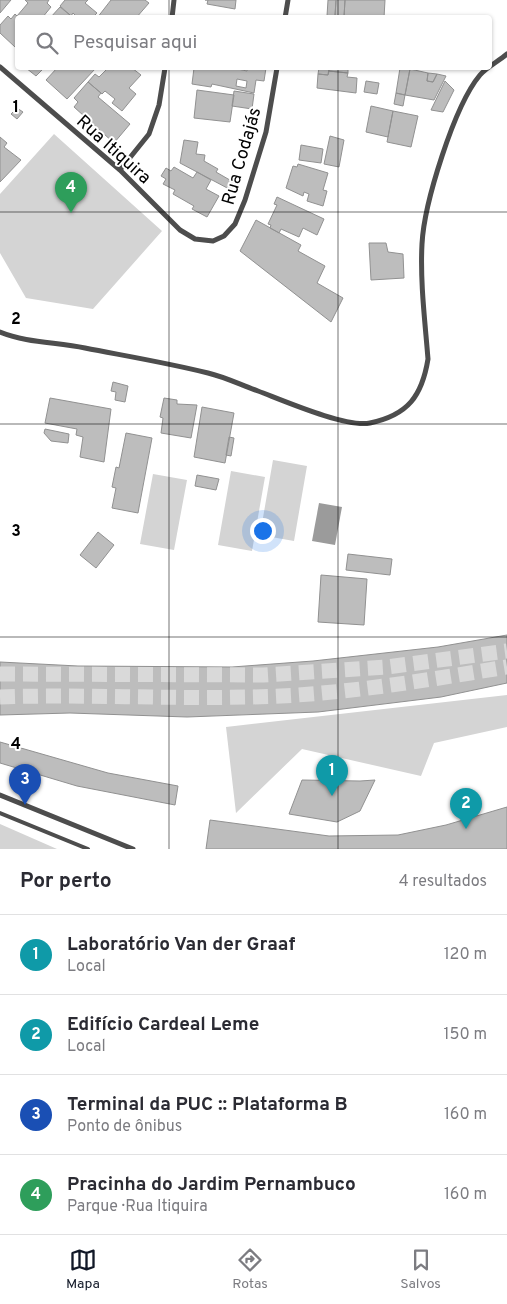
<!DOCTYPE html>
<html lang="pt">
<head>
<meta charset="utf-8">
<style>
  body { margin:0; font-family:Overpass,sans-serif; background:#f2f2f3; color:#2b2b33 }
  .you { position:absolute; left:262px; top:530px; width:18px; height:18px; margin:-12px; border:4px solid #fff; border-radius:50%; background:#1a73e8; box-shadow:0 0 0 8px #1a73e833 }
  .badge { display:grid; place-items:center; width:32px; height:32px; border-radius:50%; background:#111827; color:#fff; font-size:16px; font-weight:700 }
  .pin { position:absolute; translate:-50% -41px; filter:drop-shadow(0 1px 2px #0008) }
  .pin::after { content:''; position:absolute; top:26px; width:18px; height:15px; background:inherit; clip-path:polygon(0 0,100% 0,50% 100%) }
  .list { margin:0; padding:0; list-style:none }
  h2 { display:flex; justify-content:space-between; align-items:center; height:65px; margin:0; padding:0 20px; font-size:21px }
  h2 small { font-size:16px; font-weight:400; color:#7c7c81 }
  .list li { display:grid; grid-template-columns:32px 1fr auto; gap:15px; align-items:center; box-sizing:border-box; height:80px; padding:0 20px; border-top:1px solid #e1e1e2 }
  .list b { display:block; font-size:19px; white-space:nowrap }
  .list p { margin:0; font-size:16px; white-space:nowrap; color:#7c7c81 }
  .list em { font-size:16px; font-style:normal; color:#7c7c81 }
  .icon { flex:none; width:28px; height:28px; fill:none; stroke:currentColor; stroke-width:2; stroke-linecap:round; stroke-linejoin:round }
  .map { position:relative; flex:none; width:507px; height:849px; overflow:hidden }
  .search { position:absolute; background:#fff; box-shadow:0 1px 4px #0004; left:15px; right:15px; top:15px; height:55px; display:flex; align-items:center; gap:12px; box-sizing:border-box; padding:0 18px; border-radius:5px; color:#7c7c81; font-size:19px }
  .sheet { height:385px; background:#fff }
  nav { display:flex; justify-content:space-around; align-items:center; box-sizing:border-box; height:70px; border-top:1px solid #e1e1e2; background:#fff; font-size:14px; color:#7c7c81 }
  nav a { display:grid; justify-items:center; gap:2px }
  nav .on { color:#111827 }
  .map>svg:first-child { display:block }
  .green { fill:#d4d4d4 }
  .water { fill:#9b9b9b }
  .building { fill:#bdbdbd; stroke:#919191; fill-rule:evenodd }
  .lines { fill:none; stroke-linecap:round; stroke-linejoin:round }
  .highway-tunnel { stroke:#d9d9d9; stroke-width:15; stroke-dasharray:15 8; stroke-linecap:butt }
  .lane { stroke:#4d4d4d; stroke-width:4 }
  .street { stroke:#4d4d4d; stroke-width:5 }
  .grid { fill:none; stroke:#000; stroke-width:1; stroke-opacity:0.55 }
  .labels { text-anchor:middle; stroke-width:4; stroke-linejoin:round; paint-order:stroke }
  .street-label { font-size:18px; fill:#000; stroke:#fff }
  .grid-label { font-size:16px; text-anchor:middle; font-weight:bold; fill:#000; stroke:#fff; stroke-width:4; stroke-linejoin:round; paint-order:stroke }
</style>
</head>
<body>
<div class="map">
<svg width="507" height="849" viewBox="0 0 507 849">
  <rect width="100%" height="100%" fill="#fff"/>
  <path class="green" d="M54 134 162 231 93 309 26 298 0 253V194Z
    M273 460 307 466 294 541 260 535Z
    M231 471 265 477 252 551 218 545Z
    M153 474 187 480 174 550 140 544Z
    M507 695V727L434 743 421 776 302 749 236 813 226 727Z
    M0 824 57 849H0Z"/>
  <path class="water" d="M319 503 342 507 335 545 312 541Z"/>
  <path class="building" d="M0 0H11L0 13Z
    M25 0H49L47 3 51 7 42 18H18V45L15 47 0 33V25L8 16 11 19 15 14 17 16 28 3Z
    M65 0H88L85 3 97 13 92 18H78L73 13 71 16 60 6Z
    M111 0H145L149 3 136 18H97Z
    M205 0H236L235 9 207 4 208 0Z
    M328 0H336L335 16H327Z
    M336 0H345L344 17 335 16Z
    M345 0H385L384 18 344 17Z
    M60 7 70 15 67 18H50Z
    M26 68H44L36 76Z
    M57 68H93L95 69 67 99 46 80Z
    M108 68H132L141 75 129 88 136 94 122 111 112 103 115 99 105 91 102 94 88 82 95 74 99 77Z
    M194 68H233L247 71V68H266L264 81 256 80 254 93 212 84 211 87 192 84ZM237 79 247 81 246 88 236 86Z
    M319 68H329L328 75 318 74Z
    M329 68H348V73L329 71Z
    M400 68 410 69 405 95 396 93Z
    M410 69 428 73 427 81 433 82 437 74 446 76 434 100 405 95Z
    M329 71 348 73 347 77 357 78 356 93 317 88 318 74 328 75Z
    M428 73 437 74 433 82 427 81Z
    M366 81 379 83 377 94 364 92Z
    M445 81 454 90 443 112 431 110Z
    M88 82 101 93 98 97 130 124 114 143 74 107 78 102 74 98Z
    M197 90 234 95 230 122 194 118Z
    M234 91 254 94 252 109 232 106Z
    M396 93 405 95 403 106 394 104Z
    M371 106 393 111 388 137 366 132Z
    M17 108 23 112 17 119 11 114Z
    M393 111 418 116 411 147 387 142Z
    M330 136 344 140 339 167 324 164Z
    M0 137 7 143 4 147 21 160 0 182Z
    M184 140 198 142 196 154 205 155 204 161 218 169 216 172 235 183 231 190 180 163Z
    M301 145 323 149 321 163 299 160Z
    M298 164 328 173 323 190 327 191 323 206 307 201 309 194 304 192 303 196 286 188 293 166 297 167Z
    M174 167 193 178 197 172 211 180 206 189 219 196 207 217 192 209 194 206 173 194 175 190 163 184 166 179 161 176 166 168 171 171Z
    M277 197 324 219 317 235 303 228 299 237 281 229 279 233 270 228 271 225 268 224 277 205 274 204Z
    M256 220 301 245 298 251 325 266 317 283 343 298 331 322 240 251Z
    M369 243H386L388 252 403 254 404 278 371 280Z
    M113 382 128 386 125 402 115 400 116 392 111 391Z
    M50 398 111 409 104 462 80 457 83 437 76 435 77 429 45 423Z
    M164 398 177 400V404L197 405 191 438 161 433 163 418 160 417Z
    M202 407 234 413 225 463 194 457Z
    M45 429 69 434 68 443 51 441 44 433Z
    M126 433 152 438 138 513 112 508 116 488 112 487 116 467 119 468Z
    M229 437 234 438 231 456 226 455Z
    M197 475 219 479 216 490 195 486Z
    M98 532 114 545 96 568 80 555Z
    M348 554 392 559 390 575 346 570Z
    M321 575 367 579 364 625 318 622Z
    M507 635V683L441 697 318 712 187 717 70 713 0 715V662L78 666 232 667 313 661 438 647Z
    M0 742 108 773 178 786 175 805 77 786 0 763Z
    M302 780 360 781 375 780 360 811 337 822 289 814Z
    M507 807V849H206L210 820 329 836 398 835 446 825Z"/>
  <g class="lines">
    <path class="highway-tunnel" d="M0 674 263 675 387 667 507 651
      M0 697C82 694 165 699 247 697 335 696 421 681 507 667"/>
    <path class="lane" d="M0 813 88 849"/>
    <path class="street" d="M172 18 174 0
      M285 18 288 0
      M0 67 120 170 180 230 195 239 213 241 224 236 235 224 245 200 266 132 277 68
      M120 170 149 134 159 105 165 68
      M0 332C27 343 57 342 85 348 126 356 168 363 208 373 225 377 241 385 258 391 282 400 346 428 370 423 408 415 422 396 428 359 425 321 420 282 422 244 424 204 454 106 480 75 487 67 499 61 507 54
      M0 795 133 849"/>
  </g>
  <path class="grid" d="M169 0V18M338 0V18M169 68V849M338 68V849M0 212H507M0 424H507M0 637H507"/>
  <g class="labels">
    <g class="street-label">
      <text transform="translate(114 149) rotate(42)" y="6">Rua Itiquira</text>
      <text transform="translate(241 156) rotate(-74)" y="6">Rua Codajás</text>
    </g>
  </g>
  <g class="grid-label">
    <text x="16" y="112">1</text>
    <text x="16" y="324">2</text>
    <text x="16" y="536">3</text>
    <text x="16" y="749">4</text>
  </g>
</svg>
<div class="you"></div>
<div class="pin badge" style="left:332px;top:796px;background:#0f9aa8">1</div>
<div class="pin badge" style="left:466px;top:829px;background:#0f9aa8">2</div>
<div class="pin badge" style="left:25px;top:805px;background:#1a4fb4">3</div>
<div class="pin badge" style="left:71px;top:213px;background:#2e9e5b">4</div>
<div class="search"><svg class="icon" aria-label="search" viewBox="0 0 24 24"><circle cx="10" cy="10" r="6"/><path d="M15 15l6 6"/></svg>Pesquisar aqui</div>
</div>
<section class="sheet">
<h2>Por perto<small>4 resultados</small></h2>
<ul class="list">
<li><span class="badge" style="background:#0f9aa8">1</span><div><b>Laboratório Van der Graaf</b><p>Local</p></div><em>120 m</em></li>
<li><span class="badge" style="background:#0f9aa8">2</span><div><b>Edifício Cardeal Leme</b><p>Local</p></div><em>150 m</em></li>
<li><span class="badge" style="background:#1a4fb4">3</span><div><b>Terminal da PUC :: Plataforma B</b><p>Ponto de ônibus</p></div><em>160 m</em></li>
<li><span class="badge" style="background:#2e9e5b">4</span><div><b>Pracinha do Jardim Pernambuco</b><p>Parque · Rua Itiquira</p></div><em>160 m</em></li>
</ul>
</section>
<nav>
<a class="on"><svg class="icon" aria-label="map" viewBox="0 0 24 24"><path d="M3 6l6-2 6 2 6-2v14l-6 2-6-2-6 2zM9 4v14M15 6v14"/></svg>Mapa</a>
<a><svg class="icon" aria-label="directions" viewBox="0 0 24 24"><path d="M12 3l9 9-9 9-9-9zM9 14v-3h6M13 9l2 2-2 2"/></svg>Rotas</a>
<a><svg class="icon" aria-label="saved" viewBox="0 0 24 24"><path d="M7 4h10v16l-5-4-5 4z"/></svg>Salvos</a>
</nav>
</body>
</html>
